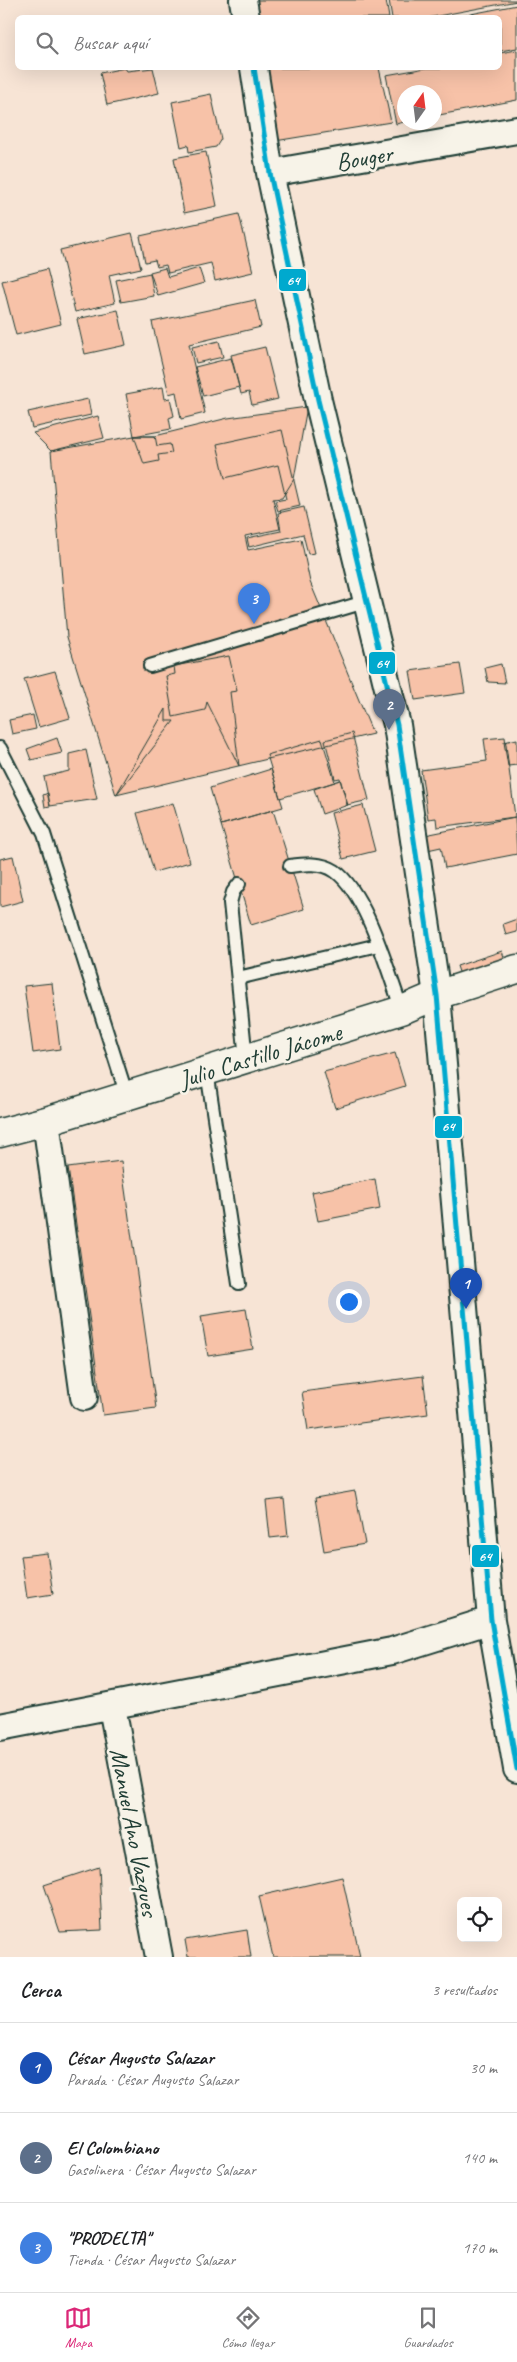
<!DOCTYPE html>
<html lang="es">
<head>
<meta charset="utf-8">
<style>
  body { margin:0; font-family:Caveat,sans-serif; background:#f2f2f2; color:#202124 }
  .controls { position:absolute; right:15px; bottom:15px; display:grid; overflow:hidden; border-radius:8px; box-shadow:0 5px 20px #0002 }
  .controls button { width:45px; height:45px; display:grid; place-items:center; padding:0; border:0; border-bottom:1px solid #e0e0e0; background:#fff; color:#202124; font:25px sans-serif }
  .compass { position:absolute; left:397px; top:85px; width:45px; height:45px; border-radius:50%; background:#fff; box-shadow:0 5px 20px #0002; rotate:14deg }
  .you { position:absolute; left:348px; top:1301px; width:18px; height:18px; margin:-12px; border:4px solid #fff; border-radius:50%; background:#1a73e8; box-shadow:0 0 0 8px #1a73e833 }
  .badge { display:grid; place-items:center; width:32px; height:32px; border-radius:50%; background:#db2777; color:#fff; font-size:16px; font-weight:700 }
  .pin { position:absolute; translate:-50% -41px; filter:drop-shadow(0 1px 2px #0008) }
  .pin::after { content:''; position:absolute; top:26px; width:18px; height:15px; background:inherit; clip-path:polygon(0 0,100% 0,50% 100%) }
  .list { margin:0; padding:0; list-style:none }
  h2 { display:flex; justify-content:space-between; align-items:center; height:65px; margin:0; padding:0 20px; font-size:21px }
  h2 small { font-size:16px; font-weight:400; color:#757577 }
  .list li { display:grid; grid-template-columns:32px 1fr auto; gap:15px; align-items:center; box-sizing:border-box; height:90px; padding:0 20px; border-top:1px solid #e0e0e0 }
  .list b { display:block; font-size:19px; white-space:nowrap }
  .list p { margin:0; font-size:16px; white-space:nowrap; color:#757577 }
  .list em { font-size:16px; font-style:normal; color:#757577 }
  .icon { flex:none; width:28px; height:28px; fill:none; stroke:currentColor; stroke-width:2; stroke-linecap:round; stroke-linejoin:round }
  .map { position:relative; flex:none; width:517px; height:1957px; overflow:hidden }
  .search { position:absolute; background:#fff; box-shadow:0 5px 20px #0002; left:15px; right:15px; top:15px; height:55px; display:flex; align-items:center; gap:12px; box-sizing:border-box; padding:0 18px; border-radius:8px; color:#757577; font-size:19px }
  .sheet { height:335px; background:#fff }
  nav { display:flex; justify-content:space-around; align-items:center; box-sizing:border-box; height:70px; border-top:1px solid #e0e0e0; background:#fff; font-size:14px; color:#757577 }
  nav a { display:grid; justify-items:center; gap:2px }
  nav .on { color:#db2777 }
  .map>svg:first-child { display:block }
  .building { fill:#f7c2a8; stroke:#1f3d34 }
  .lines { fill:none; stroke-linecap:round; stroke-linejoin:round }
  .lane-casing { stroke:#1f3d34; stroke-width:16 }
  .street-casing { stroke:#1f3d34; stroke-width:30 }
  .secondary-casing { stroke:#1f3d34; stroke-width:31 }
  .lane { stroke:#f7f3e8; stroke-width:12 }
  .street { stroke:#f7f3e8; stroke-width:26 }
  .secondary { stroke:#f7f3e8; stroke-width:28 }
  .bus-1-casing { stroke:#f7f3e8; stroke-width:9 }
  .bus-1 { stroke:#00a9ce; stroke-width:5 }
  .labels { text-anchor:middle; stroke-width:5; stroke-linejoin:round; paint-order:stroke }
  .street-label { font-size:25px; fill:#1f3d34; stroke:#f7f3e8 }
  .line-badge { stroke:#f7f3e8; stroke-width:2 }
  .badge-label { font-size:14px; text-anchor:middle; font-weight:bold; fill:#fff }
</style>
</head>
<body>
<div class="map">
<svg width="517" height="1957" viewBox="0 0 517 1957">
  <rect width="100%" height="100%" fill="#f7e4d5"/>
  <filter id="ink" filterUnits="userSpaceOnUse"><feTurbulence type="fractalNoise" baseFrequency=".02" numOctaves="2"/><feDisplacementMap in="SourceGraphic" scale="10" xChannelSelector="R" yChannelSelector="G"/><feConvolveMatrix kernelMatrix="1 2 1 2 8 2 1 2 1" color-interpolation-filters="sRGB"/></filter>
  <g filter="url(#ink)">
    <path class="building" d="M253 0H386L389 18H255Z
      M389 0H517V1L427 18H392Z
      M517 5V48L500 51V18H450Z
      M517 50V100L434 116V92H404V122L396 124 386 75 426 68H500V53Z
      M125 68 127 71 153 68 159 93 107 105 100 73Z
      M263 68H379L391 122 275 141Z
      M211 94 221 139 216 147 189 152 188 145 181 147 172 102Z
      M206 152 217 206 184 213 174 158Z
      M239 214 253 272 215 281 211 263 168 273 166 265 157 267 155 260 145 262 140 236Z
      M132 233 141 268 109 275 115 303 75 312 60 250Z
      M165 268 168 277 199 268 204 283 158 296 150 272Z
      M47 269 61 324 16 335 2 281Z
      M150 273 154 296 121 302 116 280Z
      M255 300 261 327 189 344 205 413 181 419 176 392 169 394 152 322Z
      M118 310 126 345 85 354 77 319Z
      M219 341 223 357 196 363 192 347Z
      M265 347 278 399 252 405 249 392 241 394 231 355Z
      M231 358 239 387 203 396 195 367Z
      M163 387 165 399 170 398 174 416 169 418 171 429 134 436 126 394Z
      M88 399 91 415 32 428 28 412Z
      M307 407 294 479 282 498 273 499 280 529 245 536 248 550 301 539 310 582 373 734 116 795 67 637 51 451 134 436H155L228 418Z
      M98 416 104 438 51 451 33 433Z
      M282 430 300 506 278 511 275 501 286 499 278 465 225 478 217 444Z
      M134 436H155L157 446 170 444 172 453 158 455 159 461 144 464Z
      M304 507 315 553 308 554 303 534 249 547 247 538 281 531 278 513Z
      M229 656 237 691 230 692 239 766 207 702 205 710 173 717 166 676 175 674 174 666Z
      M460 664 465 693 415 700 410 671Z
      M501 664 505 683 488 682 485 668Z
      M55 671 70 718 39 727 24 679Z
      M166 709V721H174L116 795Z
      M33 715 36 729 12 734 9 720Z
      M352 733 369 800 347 805 340 778 335 779 325 740Z
      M505 737 515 817 437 827 436 818 428 819 421 770 487 761 484 739Z
      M57 738 62 753 31 760 27 749Z
      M322 739 335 782 280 798 267 755Z
      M517 739V765L508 766 504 742Z
      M86 750 97 799 50 806 44 777 69 771V754Z
      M271 769 283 807 221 825 210 788Z
      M340 780 348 805 322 814 314 789Z
      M48 793 50 806 45 807 43 795Z
      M173 803 190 862 154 872 137 813Z
      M363 805 375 851 343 859 331 813Z
      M273 810 304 909 251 925 221 825Z
      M515 817 517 854 445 868 441 847 423 851 420 836Z
      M13 856 23 901 0 907V859Z
      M517 919V932L506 935 503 924Z
      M502 951 507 966 462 981 457 966Z
      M52 983 60 1049 33 1053 24 986Z
      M395 1053 405 1086 335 1108 324 1072Z
      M121 1161 156 1408 103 1415 68 1168Z
      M375 1179 380 1209 318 1221 312 1192Z
      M246 1309 253 1349 208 1356 201 1316Z
      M423 1376 428 1414 308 1430 302 1392Z
      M355 1491 365 1544 324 1551 315 1498Z
      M284 1499 288 1536 270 1538 266 1501Z
      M47 1553 53 1594 27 1598 21 1556Z
      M99 1867 102 1930 60 1932 44 1885Z
      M342 1877 360 1957H273L259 1896Z
      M247 1930 251 1957H188L185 1940Z"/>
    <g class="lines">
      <g class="lane-casing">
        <path id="lane" d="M150 666 368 601
          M0 748 44 834 127 1096
          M290 866C304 864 322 862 335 871 367 894 388 972 402 1010
          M239 884 233 892 230 903 246 1059
          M238 978 378 945
          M207 1071 239 1284"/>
      </g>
      <g class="street-casing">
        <path id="street" d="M243 0 246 18
          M254 68 270 173 318 400 397 725 437 995 491 1620 517 1769
          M270 173 517 130
          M46 1121 84 1397
          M112 1707 159 1957
          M0 1727 392 1651 491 1620"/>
      </g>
      <g class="secondary-casing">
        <path id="secondary" d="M0 1133 46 1121 402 1010 437 995 517 969"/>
      </g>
      <use href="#lane" class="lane"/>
      <use href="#street" class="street"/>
      <use href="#secondary" class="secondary"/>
      <g class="bus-1-casing">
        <path id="bus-1" d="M254 68 270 173 318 400 397 725 437 995 491 1620 517 1769"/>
      </g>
      <use href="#bus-1" class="bus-1"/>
    </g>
  </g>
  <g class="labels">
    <g class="street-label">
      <text transform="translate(364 157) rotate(-10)" y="9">Bouger</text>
      <text transform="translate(260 1055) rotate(-17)" y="9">Julio Castillo Jácome</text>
      <text transform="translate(135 1832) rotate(79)" y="9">Manuel Ano Vazques</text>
    </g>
  </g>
  <g class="line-badge">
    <rect x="278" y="268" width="29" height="24" rx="5" fill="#00a9ce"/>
    <rect x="368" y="651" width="28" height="24" rx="5" fill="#00a9ce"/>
    <rect x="434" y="1115" width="29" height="24" rx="5" fill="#00a9ce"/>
    <rect x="471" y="1544" width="29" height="24" rx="5" fill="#00a9ce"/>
  </g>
  <g class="badge-label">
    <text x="293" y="285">64</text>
    <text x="382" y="668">64</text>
    <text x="448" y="1131">64</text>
    <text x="485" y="1561">64</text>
  </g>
</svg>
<div class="controls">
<button><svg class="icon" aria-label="locate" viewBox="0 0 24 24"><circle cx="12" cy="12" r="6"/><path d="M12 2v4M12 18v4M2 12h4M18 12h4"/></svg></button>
</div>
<svg class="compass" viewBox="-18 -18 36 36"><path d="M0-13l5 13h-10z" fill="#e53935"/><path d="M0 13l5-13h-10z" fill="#757577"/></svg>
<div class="you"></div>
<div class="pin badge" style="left:466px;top:1309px;background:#1a4fb4">1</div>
<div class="pin badge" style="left:389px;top:730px;background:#5c6f8a">2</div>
<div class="pin badge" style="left:254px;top:624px;background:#3f7fe0">3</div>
<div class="search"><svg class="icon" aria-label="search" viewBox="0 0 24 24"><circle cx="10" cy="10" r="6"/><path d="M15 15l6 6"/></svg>Buscar aquí</div>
</div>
<section class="sheet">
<h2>Cerca<small>3 resultados</small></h2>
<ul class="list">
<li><span class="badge" style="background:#1a4fb4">1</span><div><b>César Augusto Salazar</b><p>Parada · César Augusto Salazar</p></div><em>30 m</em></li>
<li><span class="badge" style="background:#5c6f8a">2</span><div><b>El Colombiano</b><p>Gasolinera · César Augusto Salazar</p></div><em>140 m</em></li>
<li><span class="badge" style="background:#3f7fe0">3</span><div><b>&quot;PRODELTA&quot;</b><p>Tienda · César Augusto Salazar</p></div><em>170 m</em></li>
</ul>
</section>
<nav>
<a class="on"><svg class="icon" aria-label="map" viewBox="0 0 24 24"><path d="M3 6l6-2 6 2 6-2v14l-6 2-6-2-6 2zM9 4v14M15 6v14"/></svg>Mapa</a>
<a><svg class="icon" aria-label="directions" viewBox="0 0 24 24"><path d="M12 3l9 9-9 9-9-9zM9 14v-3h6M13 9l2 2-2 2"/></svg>Cómo llegar</a>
<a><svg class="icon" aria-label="saved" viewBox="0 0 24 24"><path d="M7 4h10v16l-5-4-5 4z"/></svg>Guardados</a>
</nav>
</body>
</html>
